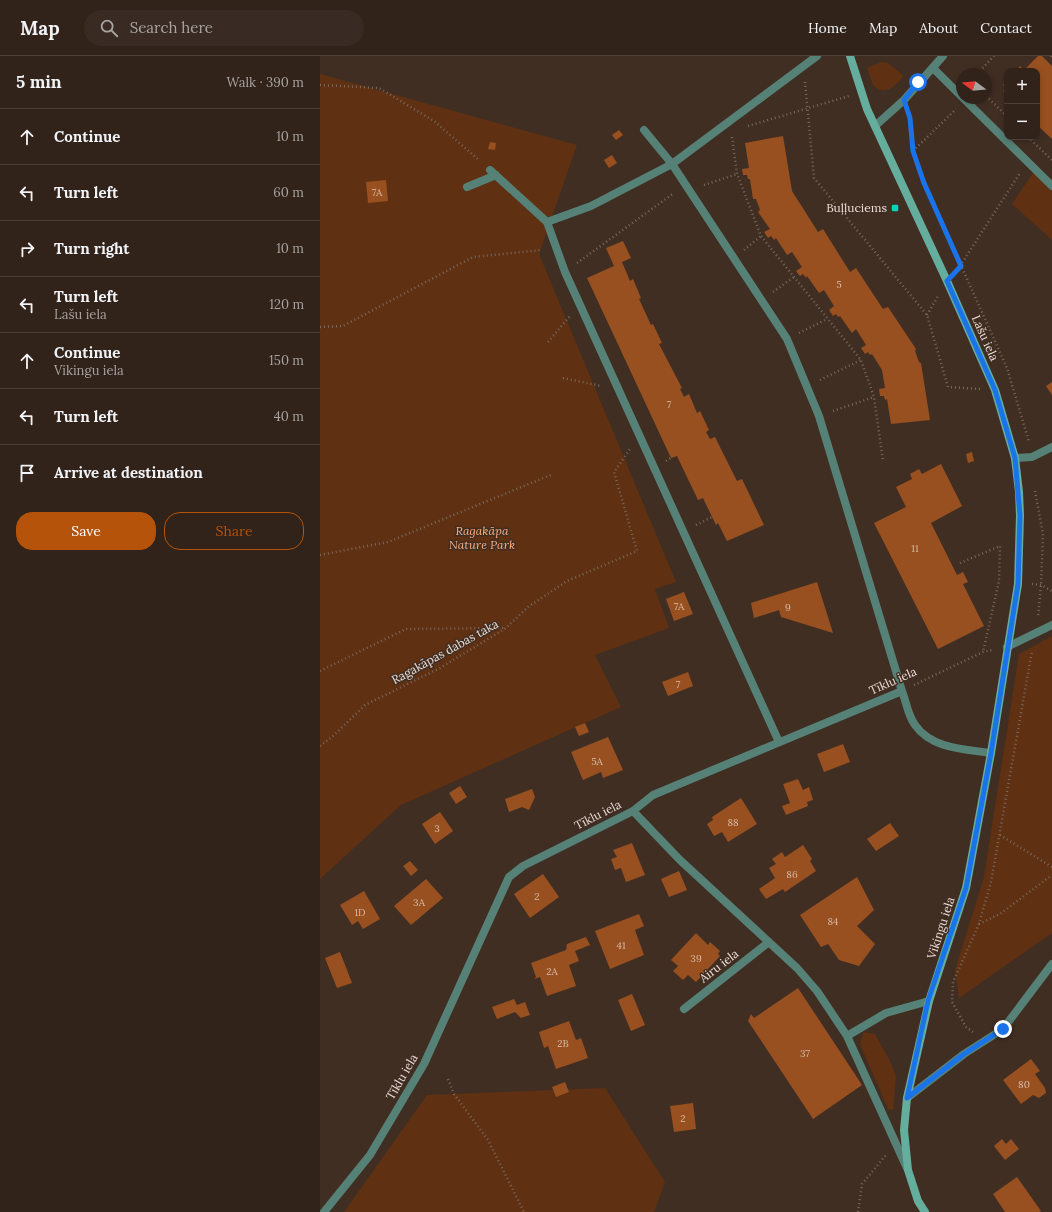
<!DOCTYPE html>
<html lang="en">
<head>
<meta charset="utf-8">
<style>
  body { margin:0; font-family:Lora,serif; background:#392a23; color:#f1f3f6 }
  .controls { position:absolute; right:12px; top:12px; display:grid; overflow:hidden; border-radius:8px; box-shadow:0 2px 6px #0003 }
  .controls button { width:36px; height:36px; display:grid; place-items:center; padding:0; border:0; border-bottom:1px solid #4c3f39; background:#31221a; color:#f1f3f6; font:20px sans-serif }
  .compass { position:absolute; left:636px; top:12px; width:36px; height:36px; border-radius:50%; background:#31221a; box-shadow:0 2px 6px #0003; rotate:286deg }
  .stop { position:absolute; width:12px; height:12px; margin:-9px; border:3px solid #1a73e8; border-radius:50%; background:#fff }
  .stop.end { background:#1a73e8; border-color:#fff; box-shadow:0 1px 4px #0008 }
  .list { margin:0; padding:0; list-style:none }
  h2 { display:flex; justify-content:space-between; align-items:center; height:52px; margin:0; padding:0 16px; font-size:17px }
  h2 small { font-size:13px; font-weight:400; color:#a8a4a2 }
  .list li { display:grid; grid-template-columns:26px 1fr auto; gap:12px; align-items:center; box-sizing:border-box; height:56px; padding:0 16px; border-top:1px solid #4c3f39 }
  .list b { display:block; font-size:15px; white-space:nowrap }
  .list p { margin:0; font-size:13px; white-space:nowrap; color:#a8a4a2 }
  .list em { font-size:13px; font-style:normal; color:#a8a4a2 }
  .actions { display:flex; gap:8px; padding:12px 16px }
  .actions a { flex:1; padding:9px 0; border:1px solid #b45309; border-radius:16px; text-align:center; font-size:14px; color:#b45309 }
  .actions .main { background:#b45309; color:#fff }
  .icon { flex:none; width:22px; height:22px; fill:none; stroke:currentColor; stroke-width:2; stroke-linecap:round; stroke-linejoin:round }
  .map { position:relative; flex:none; width:732px; height:1156px; overflow:hidden }
  header { display:flex; align-items:center; gap:24px; box-sizing:border-box; height:56px; padding:0 20px; background:#31221a; border-bottom:1px solid #4c3f39 }
  header strong { font-size:19px }
  nav { display:flex; gap:22px; margin-inline-start:auto; font-size:14px }
  .search { width:280px; height:36px; background:#392a23; display:flex; align-items:center; gap:10px; box-sizing:border-box; padding:0 14px; border-radius:22px; color:#a8a4a2; font-size:15px }
  main { display:flex }
  aside { flex:1; background:#31221a }
  .map>svg:first-child { display:block }
  .green { fill:#5f3011 }
  .building { fill:#985020 }
  .lines { fill:none; stroke-linecap:round; stroke-linejoin:round }
  .path { stroke:#79685e; stroke-width:2.5; stroke-dasharray:1 3; stroke-linecap:butt }
  .street { stroke:#558177; stroke-width:8 }
  .secondary { stroke:#65ad9d; stroke-width:8 }
  .route { stroke:#1a73e8; stroke-width:5 }
  .poi-dot { fill:#00d5b7; stroke:#412e23; stroke-width:1.5 }
  .labels { text-anchor:middle; stroke-width:3; stroke-linejoin:round; paint-order:stroke }
  .number-label { font-size:10px; fill:#d6baa8 }
  .poi-label { font-size:12px; fill:#eaddd6; stroke:#412e23; text-anchor:end }
  .street-label { font-size:12px; fill:#eaddd6; stroke:#412e23 }
  .park-label { font-size:12px; font-style:italic; fill:#fdab7c; stroke:#412e23 }
</style>
</head>
<body>
<header>
<strong>Map</strong>
<div class="search"><svg class="icon" aria-label="search" viewBox="0 0 24 24"><circle cx="10" cy="10" r="6"/><path d="M15 15l6 6"/></svg>Search here</div>
<nav><a>Home</a><a>Map</a><a>About</a><a>Contact</a></nav>
</header>
<main>
<aside>
<h2>5 min<small>Walk · 390 m</small></h2>
<ul class="list">
<li><svg class="icon" aria-label="ahead" viewBox="0 0 24 24"><path d="M12 20V5M6 11l6-6 6 6"/></svg><div><b>Continue</b></div><em>10 m</em></li>
<li><svg class="icon" aria-label="left" viewBox="0 0 24 24"><path d="M17 20v-9H6M10 6l-5 5 5 5"/></svg><div><b>Turn left</b></div><em>60 m</em></li>
<li><svg class="icon" aria-label="right" viewBox="0 0 24 24"><path d="M7 20v-9h11M14 6l5 5-5 5"/></svg><div><b>Turn right</b></div><em>10 m</em></li>
<li><svg class="icon" aria-label="left" viewBox="0 0 24 24"><path d="M17 20v-9H6M10 6l-5 5 5 5"/></svg><div><b>Turn left</b><p>Lašu iela</p></div><em>120 m</em></li>
<li><svg class="icon" aria-label="ahead" viewBox="0 0 24 24"><path d="M12 20V5M6 11l6-6 6 6"/></svg><div><b>Continue</b><p>Vikingu iela</p></div><em>150 m</em></li>
<li><svg class="icon" aria-label="left" viewBox="0 0 24 24"><path d="M17 20v-9H6M10 6l-5 5 5 5"/></svg><div><b>Turn left</b></div><em>40 m</em></li>
<li><svg class="icon" aria-label="arrive" viewBox="0 0 24 24"><path d="M6 21V4h12l-3 4 3 4H6"/></svg><div><b>Arrive at destination</b></div></li>
</ul>
<div class="actions"><a class="main">Save</a><a>Share</a></div>
</aside>
<div class="map">
<svg width="732" height="1156" viewBox="0 0 732 1156">
  <rect width="100%" height="100%" fill="#412e23"/>
  <path class="green" d="M561 6 568 7 584 20C575 30 566 41 553 29L547 12Z
    M0 18 257 89 219 198 356 526 335 533 349 572 275 599 301 651 81 749 0 823Z
    M717 111 732 124V184L692 148Z
    M732 580V877L639 942 635 914 664 821 699 598Z
    M543 976 555 978 571 1007 576 1020 573 1054 568 1053 540 988Z
    M285 1032 345 1126 334 1156H24L107 1039Z"/>
  <path class="building" d="M718 0H722L732 10V83L717 69V15H696L700 10 704 14Z
    M687 24V39L683 35 686 32 683 29Z
    M299 74 303 79 296 84 292 79Z
    M463 80 472 135 498 176 503 173 530 216 536 212 563 253 568 251 596 293 595 295 599 306 601 307 610 364 571 368 567 343 565 344 564 340H560L559 333 565 332 562 314 552 298 550 299 548 296 545 298 541 292 546 289 536 273 532 277 520 260 518 261 516 258 513 260 509 254 514 250 504 234 499 237 487 220 486 222 483 218 480 220 476 215 482 211 472 196 467 199 456 182 454 184 451 180 448 182 444 176 450 173 438 156 440 154 436 143H433L430 123H428L427 119H423L422 113 429 112 425 87Z
    M170 86 176 87 175 94 168 93Z
    M292 99 297 107 289 112 284 104Z
    M66 124 68 145 48 147 46 126Z
    M303 185 311 202 302 206 310 225 313 223 321 242 319 243 331 269 333 268 342 287 339 288 362 332 360 333 364 341 369 338 377 357 380 355 389 374 386 376 390 383 395 381 417 425 422 423 444 469 407 485 398 467 396 469 383 442 378 444 357 400 351 402 267 222 294 210 286 192Z
    M732 326V339L726 330Z
    M652 396 654 405 648 407 646 398Z
    M621 408 642 450 611 467 637 519 643 516 648 526 643 528 664 570 618 593 554 467 586 451 576 431 592 423 590 418 599 413 602 418Z
    M497 526 513 577 461 561 459 554 434 562 431 547Z
    M364 536 373 558 354 565 346 543Z
    M368 616 373 630 348 640 342 626Z
    M265 667 269 676 259 680 255 671Z
    M288 681 303 714 283 722 281 716 263 724 251 696Z
    M523 688 530 706 504 716 497 698Z
    M478 723 483 734 489 731 493 744 487 746 488 750 466 759 462 750 470 747 463 728Z
    M140 730 147 741 136 748 129 737Z
    M212 733 215 741 209 754 202 751 189 756 185 743Z
    M421 742 437 768 408 786 402 776 394 780 387 768 393 764 392 761Z
    M120 756 133 775 115 788 102 768Z
    M570 767 579 780 556 795 547 783Z
    M312 787 325 819 306 826 301 812 295 814 291 803 297 801 293 794Z
    M483 789 492 803 490 805 496 815 465 836 463 833 446 843 439 833 455 822 449 812 456 808 452 803 462 796 465 801Z
    M90 805 98 814 91 820 83 810Z
    M359 815 367 834 349 841 341 823Z
    M223 818 239 841 210 862 194 838Z
    M537 821 554 854 537 870 555 888 539 910 519 904 508 888 501 891 480 859Z
    M106 823 123 842 91 869 74 850Z
    M44 835 60 863 43 873 38 865 32 869 20 849Z
    M319 858 324 870 315 874 324 899 290 913 275 875Z
    M376 877 388 889 390 886 400 895 398 898 400 900 376 926 368 919 363 924 353 915 358 910 351 904Z
    M266 881 270 889 255 895 259 905 249 909 256 930 227 940 220 921 214 923 216 921 211 907 246 894 247 888Z
    M20 896 32 927 17 932 5 902Z
    M478 932 542 1029 493 1063 428 965 431 958 434 962Z
    M312 938 325 969 311 975 298 944Z
    M194 943 197 949 205 946 210 959 201 962 195 956 177 963 172 951Z
    M249 965 256 984 261 982 268 1002 236 1013 228 990 224 992 219 976Z
    M711 1003 720 1015 715 1018 725 1032 726 1037 719 1042 713 1039 701 1048 683 1024Z
    M245 1026 249 1036 236 1041 232 1031Z
    M373 1047 376 1073 354 1076 350 1050Z
    M682 1083 686 1088 691 1083 699 1093 685 1104 674 1090Z
    M697 1121 721 1155 719 1156H685L673 1138Z"/>
  <g class="lines">
    <path class="path" d="M731 0 732 1
      M657 18 674 0
      M485 26 494 122 607 259 628 331 660 333
      M0 29 59 32 114 65 159 104
      M666 40 687 60
      M589 58 593 95 604 127 687 312 709 386
      M428 70 529 40
      M412 81 417 118 441 180 541 304 554 341 563 405
      M708 81 732 104
      M593 95 636 53
      M384 129 417 118
      M424 194 441 180
      M257 207 354 137
      M640 210 700 117
      M453 236 474 221
      M607 259 618 240
      M0 271 23 270 153 201 222 194
      M479 277 507 263
      M228 286 250 260
      M243 322 281 330
      M500 324 541 304
      M513 355 554 341
      M346 405 351 402
      M715 435 723 478 721 529 718 561
      M376 469 392 461
      M0 499 68 486 233 418
      M640 507 680 490 679 525 663 596
      M712 528 721 529 732 535
      M0 615 86 573 186 572
      M594 629 663 596 673 594
      M0 690 12 681 45 649 120 612 186 572 208 551 247 525 317 495 294 416 310 393
      M680 779 732 811
      M659 868 680 858 732 819
      M653 976 646 971 632 946 633 926 659 868 671 826 712 595
      M128 1023 134 1038 168 1084 204 1156
      M538 1156 542 1128 566 1099"/>
    <path class="street" d="M613 12 642 41
      M643 42 732 130
      M555 70 584 44 623 0
      M324 74 352 108 467 283 499 360 582 635C586 645 588 660 595 669 612 693 644 693 671 697
      M170 114 227 166
      M147 131 176 119
      M695 402 712 401 732 391
      M687 591 732 569
      M459 686 245 216 227 166 271 150 352 108 497 0
      M313 755 360 804 477 912 497 935 527 980 587 1112
      M364 953 449 886
      M527 980 566 957 609 945
      M587 1042 644 998 683 973 732 908
      M4 1156 50 1099 104 1008 189 821 203 810 313 755 333 739 582 635"/>
    <path class="secondary" d="M530 0 547 53 627 225 675 334 695 402 699 436 700 459 698 528 671 697 646 832 609 945 587 1042 584 1074 588 1114 598 1145 605 1156"/>
  </g>
  <g class="lines">
    <path class="route" d="M598 26 584 44 590 62 593 95 604 127 641 210 627 225 675 334 695 402 700 459 698 528 671 697 646 832 608 945 587 1042 644 998 683 973"/>
  </g>
  <rect class="poi-dot" x="571" y="148" width="8" height="8" rx="2"/>
  <g class="labels">
    <g class="number-label">
      <text x="57" y="140">7A</text>
      <text x="519" y="232">5</text>
      <text x="349" y="352">7</text>
      <text x="595" y="496">11</text>
      <text x="359" y="554">7A</text>
      <text x="468" y="555">9</text>
      <text x="358" y="632">7</text>
      <text x="277" y="709">5A</text>
      <text x="413" y="770">88</text>
      <text x="117" y="776">3</text>
      <text x="472" y="822">86</text>
      <text x="217" y="844">2</text>
      <text x="99" y="850">3A</text>
      <text x="40" y="860">1D</text>
      <text x="513" y="869">84</text>
      <text x="301" y="893">41</text>
      <text x="376" y="906">39</text>
      <text x="232" y="919">2A</text>
      <text x="243" y="991">2B</text>
      <text x="485" y="1001">37</text>
      <text x="704" y="1032">80</text>
      <text x="363" y="1066">2</text>
    </g>
    <g class="poi-label">
      <text x="567" y="156">Buļļuciems</text>
    </g>
    <g class="street-label">
      <text transform="translate(665 282) rotate(66)" y="4">Lašu iela</text>
      <text transform="translate(125 596) rotate(-29)" y="4">Ragakāpas dabas taka</text>
      <text transform="translate(573 625) rotate(-24)" y="4">Tīklu iela</text>
      <text transform="translate(278 759) rotate(-27)" y="4">Tīklu iela</text>
      <text transform="translate(621 872) rotate(-72)" y="4">Vikingu iela</text>
      <text transform="translate(399 910) rotate(-38)" y="4">Airu iela</text>
      <text transform="translate(82 1021) rotate(-60)" y="4">Tīklu iela</text>
    </g>
    <g class="park-label">
      <text x="162" y="479">Ragakāpa<tspan x="162" dy="14">Nature Park</tspan></text>
    </g>
  </g>
</svg>
<div class="controls">
<button>+</button>
<button>−</button>
</div>
<svg class="compass" viewBox="-18 -18 36 36"><path d="M0-13l5 13h-10z" fill="#e53935"/><path d="M0 13l5-13h-10z" fill="#a8a4a2"/></svg>
<div class="stop" style="left:598px;top:26px"></div>
<div class="stop end" style="left:683px;top:973px"></div>
</div>
</main>
</body>
</html>
